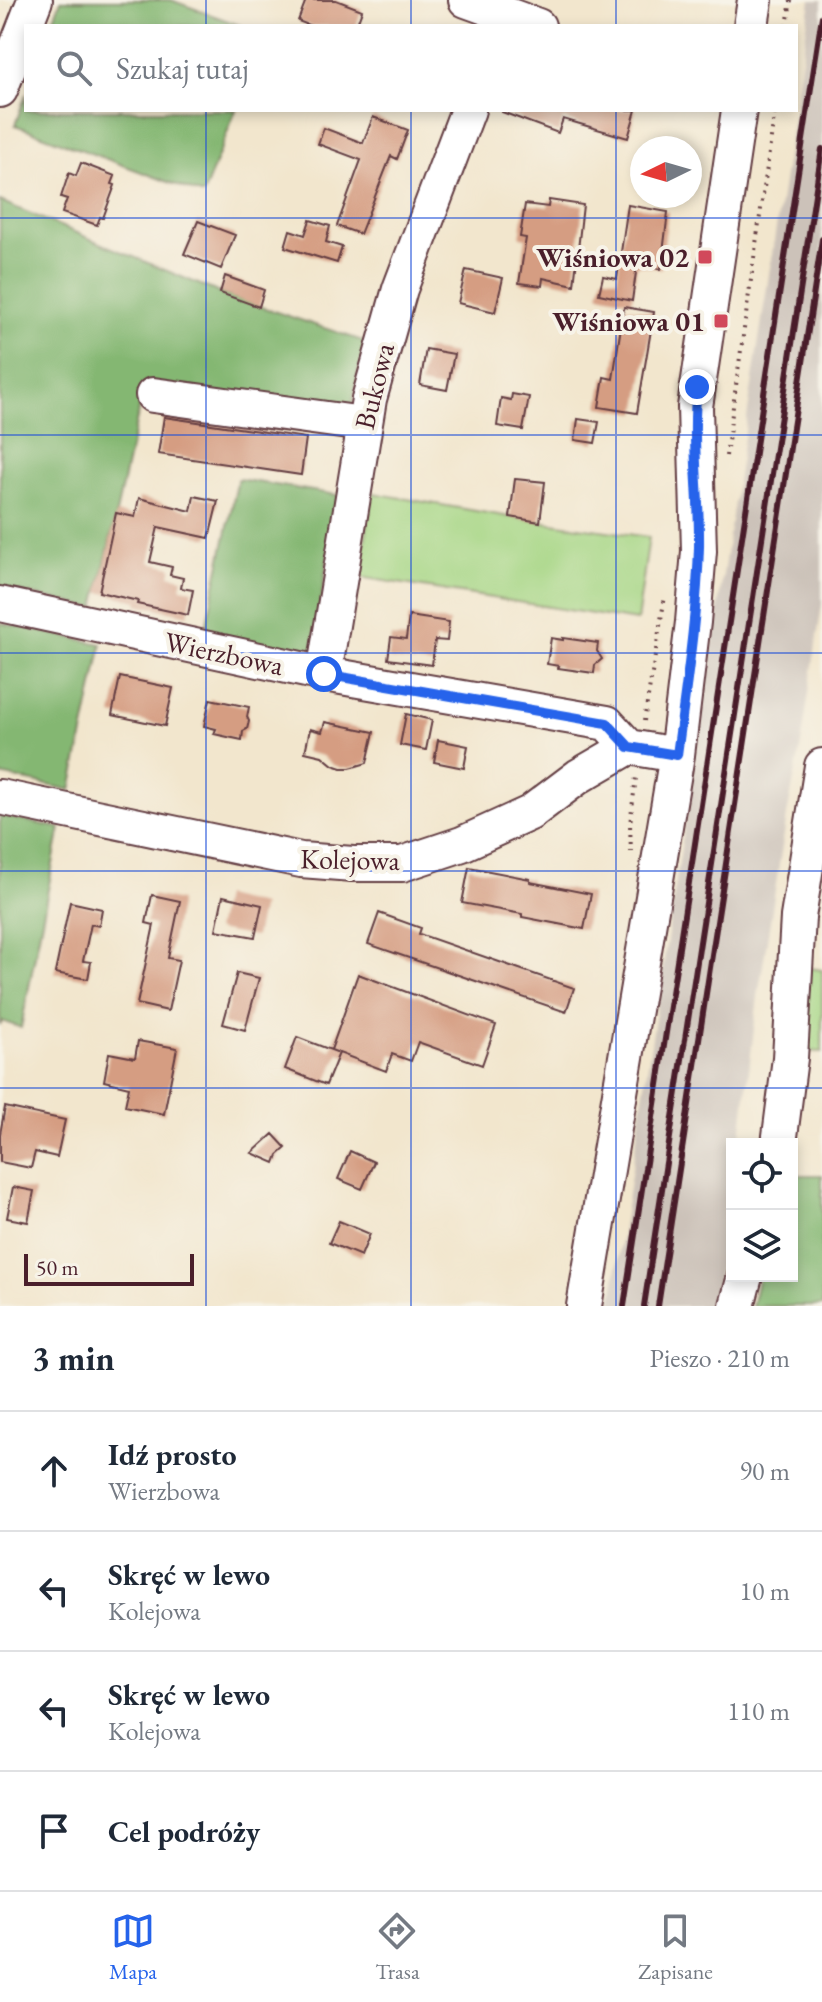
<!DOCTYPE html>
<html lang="pl">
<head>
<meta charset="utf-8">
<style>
  body { margin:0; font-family:"EB Garamond",serif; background:#f6f6f7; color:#1f2937 }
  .controls { position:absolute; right:24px; bottom:24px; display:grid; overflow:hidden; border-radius:0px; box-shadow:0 4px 12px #0003 }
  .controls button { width:72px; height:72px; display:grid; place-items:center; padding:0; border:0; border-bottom:2px solid #e0e1e3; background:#fff; color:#1f2937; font:40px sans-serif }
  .compass { position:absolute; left:630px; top:136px; width:72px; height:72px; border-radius:50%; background:#fff; box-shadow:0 4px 12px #0003; rotate:265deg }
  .scale { position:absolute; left:24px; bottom:20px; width:170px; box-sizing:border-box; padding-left:8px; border:4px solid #4a1f2b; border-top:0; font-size:22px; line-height:28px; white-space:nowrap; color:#4a1f2b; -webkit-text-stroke:6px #f7f3e8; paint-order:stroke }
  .stop { position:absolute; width:24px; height:24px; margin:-18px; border:6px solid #2563eb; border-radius:50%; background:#fff }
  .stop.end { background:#2563eb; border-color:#fff; box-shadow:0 2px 8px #0008 }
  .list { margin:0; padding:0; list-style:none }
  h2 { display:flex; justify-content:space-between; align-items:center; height:104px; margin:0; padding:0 32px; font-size:34px }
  h2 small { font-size:26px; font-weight:400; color:#747a83 }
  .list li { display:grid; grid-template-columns:52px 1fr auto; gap:24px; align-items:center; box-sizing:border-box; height:120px; padding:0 32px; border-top:2px solid #e0e1e3 }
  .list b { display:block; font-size:30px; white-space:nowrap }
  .list p { margin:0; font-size:26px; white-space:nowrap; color:#747a83 }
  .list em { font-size:26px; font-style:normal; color:#747a83 }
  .icon { flex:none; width:44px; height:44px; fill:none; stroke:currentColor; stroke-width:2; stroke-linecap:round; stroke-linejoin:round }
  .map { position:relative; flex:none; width:822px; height:1306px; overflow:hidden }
  .search { position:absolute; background:#fff; box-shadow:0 4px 12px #0003; left:24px; right:24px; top:24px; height:88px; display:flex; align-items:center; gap:20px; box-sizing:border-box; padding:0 28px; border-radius:0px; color:#747a83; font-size:30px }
  .sheet { height:584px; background:#fff }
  nav { display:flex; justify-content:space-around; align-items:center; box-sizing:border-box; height:112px; border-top:2px solid #e0e1e3; background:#fff; font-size:22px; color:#747a83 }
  nav a { display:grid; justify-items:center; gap:4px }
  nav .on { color:#2563eb }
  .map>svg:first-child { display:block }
  .industrial { fill:#ccc2b9 }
  .green { fill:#a6d684; stroke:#787a58; stroke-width:2 }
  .forest { fill:#84b772; stroke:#676b4e; stroke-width:2 }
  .building { fill:#d59d82 }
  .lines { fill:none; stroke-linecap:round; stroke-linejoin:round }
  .minor-casing { stroke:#633d43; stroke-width:38 }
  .path { stroke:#633d43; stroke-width:4; stroke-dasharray:2 6; stroke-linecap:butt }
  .minor { stroke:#fff; stroke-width:34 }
  .rail { stroke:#4a1f2b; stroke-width:6 }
  .route { stroke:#2563eb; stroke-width:10 }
  .grid { fill:none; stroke:#1d4ed8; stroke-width:2; stroke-opacity:0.55 }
  .poi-dot { fill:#d1495b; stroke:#f7f3e8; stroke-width:3 }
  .labels { text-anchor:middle; stroke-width:8; stroke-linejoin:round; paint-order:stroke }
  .poi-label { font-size:28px; font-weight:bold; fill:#4a1f2b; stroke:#f7f3e8; text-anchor:end }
  .street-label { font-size:28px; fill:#4a1f2b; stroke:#f7f3e8 }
</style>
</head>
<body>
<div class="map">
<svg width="822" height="1306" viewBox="0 0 822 1306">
  <rect width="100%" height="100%" fill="#f7f3e8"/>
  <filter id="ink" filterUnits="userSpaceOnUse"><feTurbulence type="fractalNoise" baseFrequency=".0125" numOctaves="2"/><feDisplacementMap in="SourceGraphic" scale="16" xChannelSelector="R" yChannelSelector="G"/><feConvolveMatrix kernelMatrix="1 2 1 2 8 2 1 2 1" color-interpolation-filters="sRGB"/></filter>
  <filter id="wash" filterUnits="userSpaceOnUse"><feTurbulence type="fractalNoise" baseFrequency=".006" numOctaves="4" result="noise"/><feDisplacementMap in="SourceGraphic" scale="32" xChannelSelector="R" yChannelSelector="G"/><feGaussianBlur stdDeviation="1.8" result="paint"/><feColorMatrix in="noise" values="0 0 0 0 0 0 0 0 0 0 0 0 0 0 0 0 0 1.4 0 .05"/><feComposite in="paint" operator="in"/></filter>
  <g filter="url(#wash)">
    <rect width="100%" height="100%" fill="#f2e6cd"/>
    <path class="industrial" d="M811 0H822V604L802 739 787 815 758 996 740 1144H732V1200L713 1306H611Z"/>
    <path class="green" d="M373 493 510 517 649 537 637 621 359 577Z
      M810 968 822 970V1052L800 1051Z"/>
    <path class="forest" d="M61 0H171L242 26H51Z
      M26 94V110H236L203 195 15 125Z
      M0 201 220 293 369 343 358 371 351 414 145 382 95 608 0 588Z
      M238 479 338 495 312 655 205 632Z
      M0 623 102 644 71 790 0 775Z
      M0 816 60 828 21 1028 2 1021 0 1026Z
      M792 1175H822V1306H752L759 1276H792Z"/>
    <g id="blocks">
      <path class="building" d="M306 0H336L362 10 356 26H311L298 21Z
        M502 110H636L628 138 563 119 558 133 502 112Z
        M373 117 408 130 397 159 391 156 360 234 337 226 361 160 318 144 324 128 363 143Z
        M81 163 115 176 112 184 115 185 103 218 100 217 97 225 62 213 67 199 61 197 69 173 76 176Z
        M549 200 583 205 574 285 543 278 542 286 519 283 526 238 520 237 525 204 548 207Z
        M628 205 668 212 661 269 637 265 632 301 599 294 603 276 617 279Z
        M310 220 330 226 326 242 342 247 337 263 285 247 290 230 305 235Z
        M198 221 235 235 221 269 184 254Z
        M466 270 503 278 495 312 458 303Z
        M225 276 264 290 259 307 220 293Z
        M624 307 654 312 637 413 599 407 604 377 613 379Z
        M426 349 454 354 447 390 420 385Z
        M512 394 529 397 523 430 497 426 501 398 511 400Z
        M164 417 306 438 301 475 158 454Z
        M578 419 599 422 595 443 575 440Z
        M515 479 545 482 540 522 510 517Z
        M194 496 218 501 209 538 158 527 150 562 172 567 170 575 183 578 181 588 193 590 188 615 137 604 138 601 99 592 116 513 135 517 139 498 191 511Z
        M409 616 449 622 447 641 435 640 432 665 388 659 391 637 406 639Z
        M551 638 563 640V638L598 643 597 651 602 659 595 665 594 673 558 668 559 666 547 664Z
        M120 677 173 688 165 726 112 715Z
        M210 699 249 707 247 717 249 721 247 729 243 731 242 740 214 734 216 729 204 726Z
        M406 714 432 720 426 750 400 745Z
        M325 722 374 732 367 763 350 768H342L333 765 322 756 305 752 310 729 322 732Z
        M438 740 468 746 464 768 434 762Z
        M469 867 530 879V882L591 894 584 929 522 917V914L462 903Z
        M152 895 180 901 168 958 179 960 168 1011 137 1004 154 925 146 923Z
        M223 896 262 905 255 937 216 930Z
        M70 902 102 909 99 926 91 924 83 961 91 962 88 979 55 973Z
        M379 913 421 928 419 934 574 988 566 1012 368 944Z
        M237 973 259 978 245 1030 223 1024Z
        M358 974 496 1025 482 1065 418 1042 411 1061 392 1054 386 1071 331 1050Z
        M297 1037 339 1053 326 1085 285 1069Z
        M138 1041 177 1048 164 1114 125 1106 129 1087 104 1081 109 1053 135 1058Z
        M5 1107 65 1120 57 1157 35 1152 31 1168 0 1162V1134Z
        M273 1134 286 1148 278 1155 275 1163 252 1153Z
        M350 1151 374 1162 362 1189 338 1179Z
        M13 1187 34 1191 28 1222 7 1218Z
        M339 1221 370 1234 361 1256 329 1243Z"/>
    </g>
  </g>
  <g filter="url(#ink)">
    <use href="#blocks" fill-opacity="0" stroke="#633d43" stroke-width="2"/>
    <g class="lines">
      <g class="minor-casing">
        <path id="minor" d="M466 0 538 26
          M751 26 755 0
          M0 90 35 0
          M153 395 363 424
          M0 604 324 674 607 723 629 747
          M324 674 369 399 400 289 468 110
          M0 797 301 860 353 864H402L462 844 530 813 579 776 629 747 677 755
          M779 1144 790 1058 798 917 822 766
          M584 1306 677 755 693 622 699 551 695 407 739 110
          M737 1306 745 1276"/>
      </g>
      <path class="path" d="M787 26 791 0
        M726 456 775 110
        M644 721 665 596
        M631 852 630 824 636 777"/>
      <use href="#minor" class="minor"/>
      <path class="rail" d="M624 1306 822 16
        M644 1306 822 149
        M658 1306 822 239"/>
    </g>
  </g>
  <g class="lines" filter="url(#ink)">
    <path class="route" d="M324 674 607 723 629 747 677 755C686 686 697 616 699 547 700 494 691 441 697 387"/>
  </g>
  <path class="grid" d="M206 0V26M411 0V26M616 0V26M206 110V1306M411 110V1306M616 110V1306M0 218H822M0 435H822M0 653H822M0 871H822M0 1088H822"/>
  <g class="poi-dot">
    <rect x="697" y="249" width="16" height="16" rx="4"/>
    <rect x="713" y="313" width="16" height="16" rx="4"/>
  </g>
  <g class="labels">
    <g class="poi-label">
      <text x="689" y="267">Wiśniowa 02</text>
      <text x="705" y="331">Wiśniowa 01</text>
    </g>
    <g class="street-label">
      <text transform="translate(374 386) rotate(-76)" y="10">Bukowa</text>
      <text transform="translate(224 653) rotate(12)" y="10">Wierzbowa</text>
      <text transform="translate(350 859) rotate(1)" y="10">Kolejowa</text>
    </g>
  </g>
</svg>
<div class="controls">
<button><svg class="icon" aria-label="locate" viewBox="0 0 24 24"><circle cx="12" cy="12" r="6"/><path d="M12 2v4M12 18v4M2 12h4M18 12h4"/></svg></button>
<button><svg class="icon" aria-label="layers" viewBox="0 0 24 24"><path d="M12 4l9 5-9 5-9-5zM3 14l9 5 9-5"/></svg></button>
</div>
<svg class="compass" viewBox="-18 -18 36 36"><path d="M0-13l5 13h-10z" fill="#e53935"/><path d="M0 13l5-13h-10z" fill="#747a83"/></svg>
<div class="scale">50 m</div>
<div class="stop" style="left:324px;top:674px"></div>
<div class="stop end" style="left:697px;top:387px"></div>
<div class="search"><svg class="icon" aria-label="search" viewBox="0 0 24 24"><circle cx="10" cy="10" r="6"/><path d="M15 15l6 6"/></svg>Szukaj tutaj</div>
</div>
<section class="sheet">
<h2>3 min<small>Pieszo · 210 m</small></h2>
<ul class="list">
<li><svg class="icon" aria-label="ahead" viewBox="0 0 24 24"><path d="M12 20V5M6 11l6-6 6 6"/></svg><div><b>Idź prosto</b><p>Wierzbowa</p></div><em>90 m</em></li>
<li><svg class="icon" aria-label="left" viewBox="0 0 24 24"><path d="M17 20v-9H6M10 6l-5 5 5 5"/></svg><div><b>Skręć w lewo</b><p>Kolejowa</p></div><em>10 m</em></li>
<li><svg class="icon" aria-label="left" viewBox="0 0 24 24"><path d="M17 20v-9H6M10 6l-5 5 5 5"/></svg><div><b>Skręć w lewo</b><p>Kolejowa</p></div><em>110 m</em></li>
<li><svg class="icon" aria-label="arrive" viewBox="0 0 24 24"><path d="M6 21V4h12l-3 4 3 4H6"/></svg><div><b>Cel podróży</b></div></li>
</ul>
</section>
<nav>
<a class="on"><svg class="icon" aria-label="map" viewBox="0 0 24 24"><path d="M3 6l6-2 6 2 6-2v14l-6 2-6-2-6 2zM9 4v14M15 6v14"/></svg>Mapa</a>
<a><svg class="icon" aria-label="directions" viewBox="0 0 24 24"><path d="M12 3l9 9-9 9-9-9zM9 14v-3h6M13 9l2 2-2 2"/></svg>Trasa</a>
<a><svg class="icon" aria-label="saved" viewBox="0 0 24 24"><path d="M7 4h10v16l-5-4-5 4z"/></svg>Zapisane</a>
</nav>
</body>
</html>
